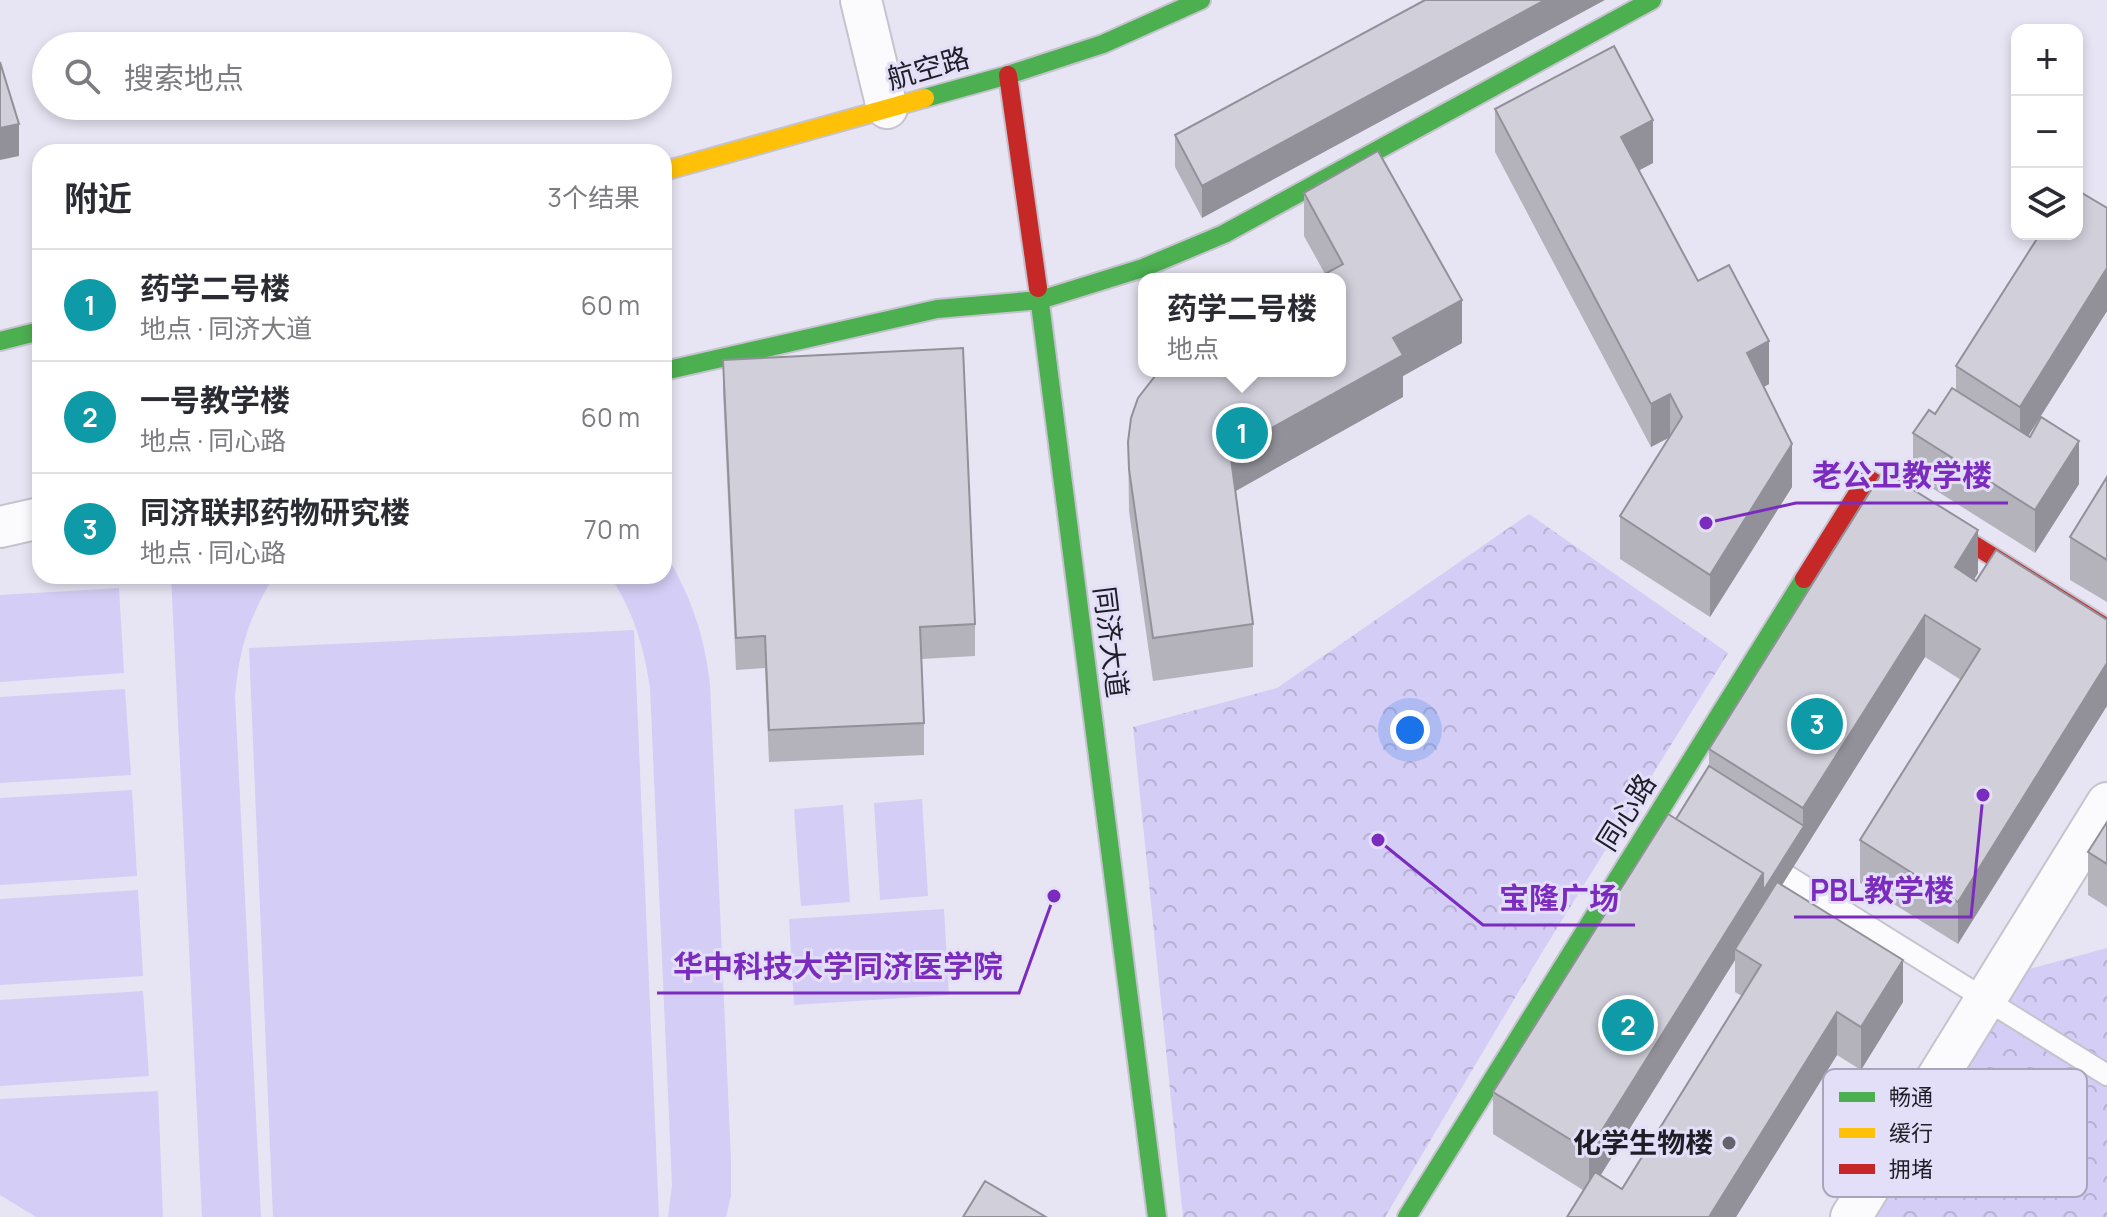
<!DOCTYPE html>
<html lang="zh">
<head>
<meta charset="utf-8">
<style>
  body { margin:0; font-family:Manrope,"Noto Sans SC",sans-serif; background:#f2f2f3; color:#2b2b33 }
  .controls { position:absolute; right:24px; top:24px; display:grid; overflow:hidden; border-radius:16px; box-shadow:0 4px 12px #0003 }
  .controls button { width:72px; height:72px; display:grid; place-items:center; padding:0; border:0; border-bottom:2px solid #e1e1e2; background:#fff; color:#2b2b33; font:40px sans-serif }
  .you { position:absolute; left:1410px; top:730px; width:28px; height:28px; margin:-20px; border:6px solid #fff; border-radius:50%; background:#1a73e8; box-shadow:0 0 0 12px #1a73e833 }
  .badge { display:grid; place-items:center; width:52px; height:52px; border-radius:50%; background:#65636e; color:#fff; font-size:26px; font-weight:700 }
  .pin { position:absolute; translate:-50% -50%; border:4px solid #fff; box-shadow:0 2px 8px #0006 }
  .popup { position:absolute; left:1138px; top:273px; width:208px; height:104px; box-sizing:border-box; display:grid; place-content:center; border-radius:16px; background:#fff; filter:drop-shadow(0 2px 6px #0005); font-size:26px; white-space:nowrap; color:#7c7c81 }
  .popup b { font-size:30px; color:#2b2b33 }
  .popup::after { content:''; position:absolute; left:50%; top:100%; margin-left:-16px; border:16px solid transparent; border-top-color:#fff }
  .list { margin:0; padding:0; list-style:none }
  h2 { display:flex; justify-content:space-between; align-items:center; height:104px; margin:0; padding:0 32px; font-size:34px }
  h2 small { font-size:26px; font-weight:400; color:#7c7c81 }
  .list li { display:grid; grid-template-columns:52px 1fr auto; gap:24px; align-items:center; box-sizing:border-box; height:112px; padding:0 32px; border-top:2px solid #e1e1e2 }
  .list b { display:block; font-size:30px; white-space:nowrap }
  .list p { margin:0; font-size:26px; white-space:nowrap; color:#7c7c81 }
  .list em { font-size:26px; font-style:normal; color:#7c7c81 }
  .icon { flex:none; width:44px; height:44px; fill:none; stroke:currentColor; stroke-width:2; stroke-linecap:round; stroke-linejoin:round }
  .map { position:relative; flex:none; width:2107px; height:1217px; overflow:hidden }
  .search { position:absolute; background:#fff; box-shadow:0 4px 12px #0003; left:32px; top:32px; width:640px; height:88px; display:flex; align-items:center; gap:20px; box-sizing:border-box; padding:0 28px; border-radius:44px; color:#7c7c81; font-size:30px }
  .panel { position:absolute; background:#fff; box-shadow:0 4px 12px #0003; left:32px; top:144px; width:640px; height:440px; border-radius:24px }
  .map>svg:first-child { display:block }
  .grass { fill:#d4cdf5 }
  .park { fill:url(#park-crowns) }
  .lines { fill:none; stroke-linecap:round; stroke-linejoin:round }
  .lane-casing { stroke:#c5c3ce; stroke-width:24 }
  .street-casing { stroke:#c5c3ce; stroke-width:44 }
  .fast-casing { stroke:#c5c3ce; stroke-width:22 }
  .slow-casing { stroke:#c5c3ce; stroke-width:22 }
  .jam-casing { stroke:#c5c3ce; stroke-width:22 }
  .lane { stroke:#fbfbfd; stroke-width:20 }
  .street { stroke:#fbfbfd; stroke-width:40 }
  .fast { stroke:#4caf50; stroke-width:18 }
  .slow { stroke:#ffc107; stroke-width:18 }
  .jam { stroke:#c62828; stroke-width:18 }
  .wall { fill:#b4b2bb; fill-rule:evenodd }
  .shaded-wall { fill:#929199 }
  .building { fill:#d1cfda; stroke:#929199; stroke-width:2 }
  .poi-dot { fill:#65636e; stroke:#e3dff9; stroke-width:3 }
  .labels { text-anchor:middle; stroke-width:6; stroke-linejoin:round; paint-order:stroke }
  .street-label { font-size:28px; fill:#1f1d26; stroke:#e3dff9 }
  .poi-label { font-size:28px; font-weight:bold; fill:#1f1d26; stroke:#e3dff9; text-anchor:end }
  .key { fill:#e3dff9; stroke:#a8a5ba; stroke-width:2 }
  .key-label { font-size:22px; fill:#1f1d26 }
  .leader { fill:none; stroke:#7b2cbf; stroke-width:3 }
  .callout-dot { fill:#7b2cbf; stroke:#e3dff9; stroke-width:3 }
  .callout-label { font-size:30px; text-anchor:middle; font-weight:bold; fill:#7b2cbf; stroke:#e3dff9; stroke-width:6; stroke-linejoin:round; paint-order:stroke }
</style>
</head>
<body>
<div class="map">
<svg width="2107" height="1217" viewBox="0 0 2107 1217">
  <defs>
    <pattern id="park-crowns" width="20" height="18" patternUnits="userSpaceOnUse" patternTransform="scale(2)"><rect width="20" height="18" fill="#d4cdf5"/><path d="M2 6a3 3 0 1 1 6 0M12 15a3 3 0 1 1 6 0" fill="none" stroke="#b6b0d2"/></pattern>
  </defs>
  <rect width="100%" height="100%" fill="#e7e5f3"/>
  <path class="grass" d="M664 551C690 594 705 635 710 685L731 1159V1196L726 1217H668L672 1185 650 688C644 646 633 611 610 576H664Z
    M171 576H274C249 617 239 649 235 697L261 1217H202Z
    M119 588 124 673 0 682V595Z
    M634 630 659 1217H273L249 648Z
    M125 689 131 775 0 783V697Z
    M132 790 137 876 0 885V798Z
    M922 799 928 896 880 900 874 803Z
    M843 805 850 902 801 906 794 809Z
    M138 890 143 976 0 985V899Z
    M944 909 949 995 794 1005 789 919Z
    M143 991 149 1076 0 1086V1000Z
    M158 1091 163 1217H36L0 1195V1099Z"/>
  <path class="park" d="M1529 514 1728 653 1541 954 1385 1217H1183L1133 727 1277 688Z
    M2107 948V1217H1870L2022 971Z"/>
  <g class="lines">
    <g class="lane-casing">
      <path id="lane" d="M1765 862 2107 1075"/>
    </g>
    <g class="street-casing">
      <path id="street" d="M861 0 887 108
        M0 527 40 518
        M1851 1217 2107 803"/>
    </g>
    <g class="fast-casing">
      <path id="fast" d="M925 98 1008 75 1103 44 1201 0
        M1038 288 1157 1217
        M0 341 40 331
        M664 371 937 309 1040 300 1143 268 1224 234 1652 0
        M1407 1217 1804 579"/>
    </g>
    <g class="slow-casing">
      <path id="slow" d="M664 171 925 98"/>
    </g>
    <g class="jam-casing">
      <path id="jam" d="M1008 75 1038 288
        M1804 579 1867 478 2107 628"/>
    </g>
    <use href="#lane" class="lane"/>
    <use href="#street" class="street"/>
    <use href="#fast" class="fast"/>
    <use href="#slow" class="slow"/>
    <use href="#jam" class="jam"/>
  </g>
  <path class="wall" d="M1425 0 1202 218 1175 167V135Z
    M1495 109 1653 163 1639 170 1698 281 1769 384 1764 387 1792 487 1710 617 1620 559V516L1670 437 1651 447 1495 152Z
    M1304 193 1462 343 1403 376V397L1236 491 1253 624V667L1153 681 1129 511 1128 442 1325 274 1304 236Z
    M2107 208V311L2028 436 2079 484 2035 553 1913 476V433L1935 414 1956 391V366Z
    M723 360 975 624V656L921 659 924 723V755L769 762 765 668 736 670 723 392Z
    M2107 477V602L2070 580V537Z
    M1996 550 1958 944 1860 883V840L1961 680 1925 657 1782 885 1903 1002 1861 1070 1837 1055 1736 1217 1583 1190 1493 1134V1092L1676 819 1709 766V749L1978 573 1974 579 1976 581ZM1735 960V992L1742 996 1622 1189 1600 1175Z
    M2107 822V907L2088 895V852Z"/>
  <path class="shaded-wall" d="M1545 0H1605L1202 218V186Z
    M1653 120V163L1621 180V137Z
    M19 124V156L0 160V128Z
    M2107 268V311L2020 449V407Z
    M1462 300V343L1403 376V397L1230 494V451L1393 338Z
    M1769 341V384L1747 396V353Z
    M1670 394V437L1651 447V404Z
    M2079 441V484L2035 553V510Z
    M1792 444V487L1710 617V575Z
    M1978 530V573L1955 610V567Z
    M1925 615V657L1740 952 1735 949V960L1589 1194V1151L1763 873 1803 826V808Z
    M2107 663V706L1958 944V902Z
    M1903 960V1002L1861 1070V1027Z
    M1837 1012V1055L1736 1217H1709Z"/>
  <path class="building" d="M1425 0H1545L1202 186 1175 135Z
    M1614 46 1653 120 1621 137 1698 281 1729 265 1769 341 1747 353 1792 444 1710 575 1620 516 1682 417 1670 394 1651 404 1495 109Z
    M0 62 19 124 0 128Z
    M1378 151 1462 300 1393 338 1403 355 1230 451 1253 624 1153 638 1129 469 1128 442 1131 418 1138 398 1159 371H1340V279H1316L1343 264 1304 193Z
    M2077 190 2107 208V268L2020 407 1956 366 2040 234H2077Z
    M963 348 975 624 920 627 924 723 769 730 765 636 736 638 723 360Z
    M1952 388 2030 437 2041 417 2079 441 2035 510 1913 433 1929 410 1935 414Z
    M1883 471 1978 530 1955 567 1976 581 1996 550 2107 620V663L1958 902 1860 840 1980 649 1925 615 1803 808 1709 749Z
    M2107 477V560L2070 537Z
    M1709 766 1804 826 1763 891V873L1676 819Z
    M1668 814 1763 873 1589 1151 1493 1092Z
    M2107 822V864L2088 852Z
    M1777 882 1903 960 1861 1027 1837 1012 1709 1217H1567L1595 1172 1622 1189 1761 965 1735 949Z
    M985 1181 1046 1217H963Z"/>
  <circle class="poi-dot" cx="1729" cy="1143" r="8"/>
  <g class="labels">
    <g class="street-label">
      <text transform="translate(928 68) rotate(-16)" y="10">航空路</text>
      <text transform="translate(1111 642) rotate(83)" y="10">同济大道</text>
      <text transform="translate(1626 812) rotate(-58)" y="10">同心路</text>
    </g>
    <g class="poi-label">
      <text x="1713" y="1153">化学生物楼</text>
    </g>
  </g>
  <rect x="1823" y="1069" width="264" height="128" rx="12" class="key"/>
  <rect x="1839" y="1092" width="36" height="10" fill="#4caf50"/>
  <rect x="1839" y="1128" width="36" height="10" fill="#ffc107"/>
  <rect x="1839" y="1164" width="36" height="10" fill="#c62828"/>
  <g class="key-label">
    <text x="1889" y="1105">畅通</text>
    <text x="1889" y="1141">缓行</text>
    <text x="1889" y="1177">拥堵</text>
  </g>
  <path class="leader" d="M1706 523L1796 503H2008M1983 795L1971 917H1794M1378 840L1483 925H1635M1054 896L1019 993H657"/>
  <g class="callout-dot">
    <circle cx="1706" cy="523" r="8"/>
    <circle cx="1983" cy="795" r="8"/>
    <circle cx="1378" cy="840" r="8"/>
    <circle cx="1054" cy="896" r="8"/>
  </g>
  <g class="callout-label">
    <text x="1902" y="486">老公卫教学楼</text>
    <text x="1882" y="901">PBL教学楼</text>
    <text x="1559" y="909">宝隆广场</text>
    <text x="838" y="977">华中科技大学同济医学院</text>
  </g>
</svg>
<div class="controls">
<button>+</button>
<button>−</button>
<button><svg class="icon" aria-label="layers" viewBox="0 0 24 24"><path d="M12 4l9 5-9 5-9-5zM3 14l9 5 9-5"/></svg></button>
</div>
<div class="you"></div>
<div class="pin badge" style="left:1242px;top:433px;background:#0f9aa8">1</div>
<div class="popup"><b>药学二号楼</b>地点</div>
<div class="pin badge" style="left:1628px;top:1025px;background:#0f9aa8">2</div>
<div class="pin badge" style="left:1817px;top:724px;background:#0f9aa8">3</div>
<div class="search"><svg class="icon" aria-label="search" viewBox="0 0 24 24"><circle cx="10" cy="10" r="6"/><path d="M15 15l6 6"/></svg>搜索地点</div>
<section class="panel">
<h2>附近<small>3个结果</small></h2>
<ul class="list">
<li><span class="badge" style="background:#0f9aa8">1</span><div><b>药学二号楼</b><p>地点 · 同济大道</p></div><em>60 m</em></li>
<li><span class="badge" style="background:#0f9aa8">2</span><div><b>一号教学楼</b><p>地点 · 同心路</p></div><em>60 m</em></li>
<li><span class="badge" style="background:#0f9aa8">3</span><div><b>同济联邦药物研究楼</b><p>地点 · 同心路</p></div><em>70 m</em></li>
</ul>
</section>
</div>
</body>
</html>
